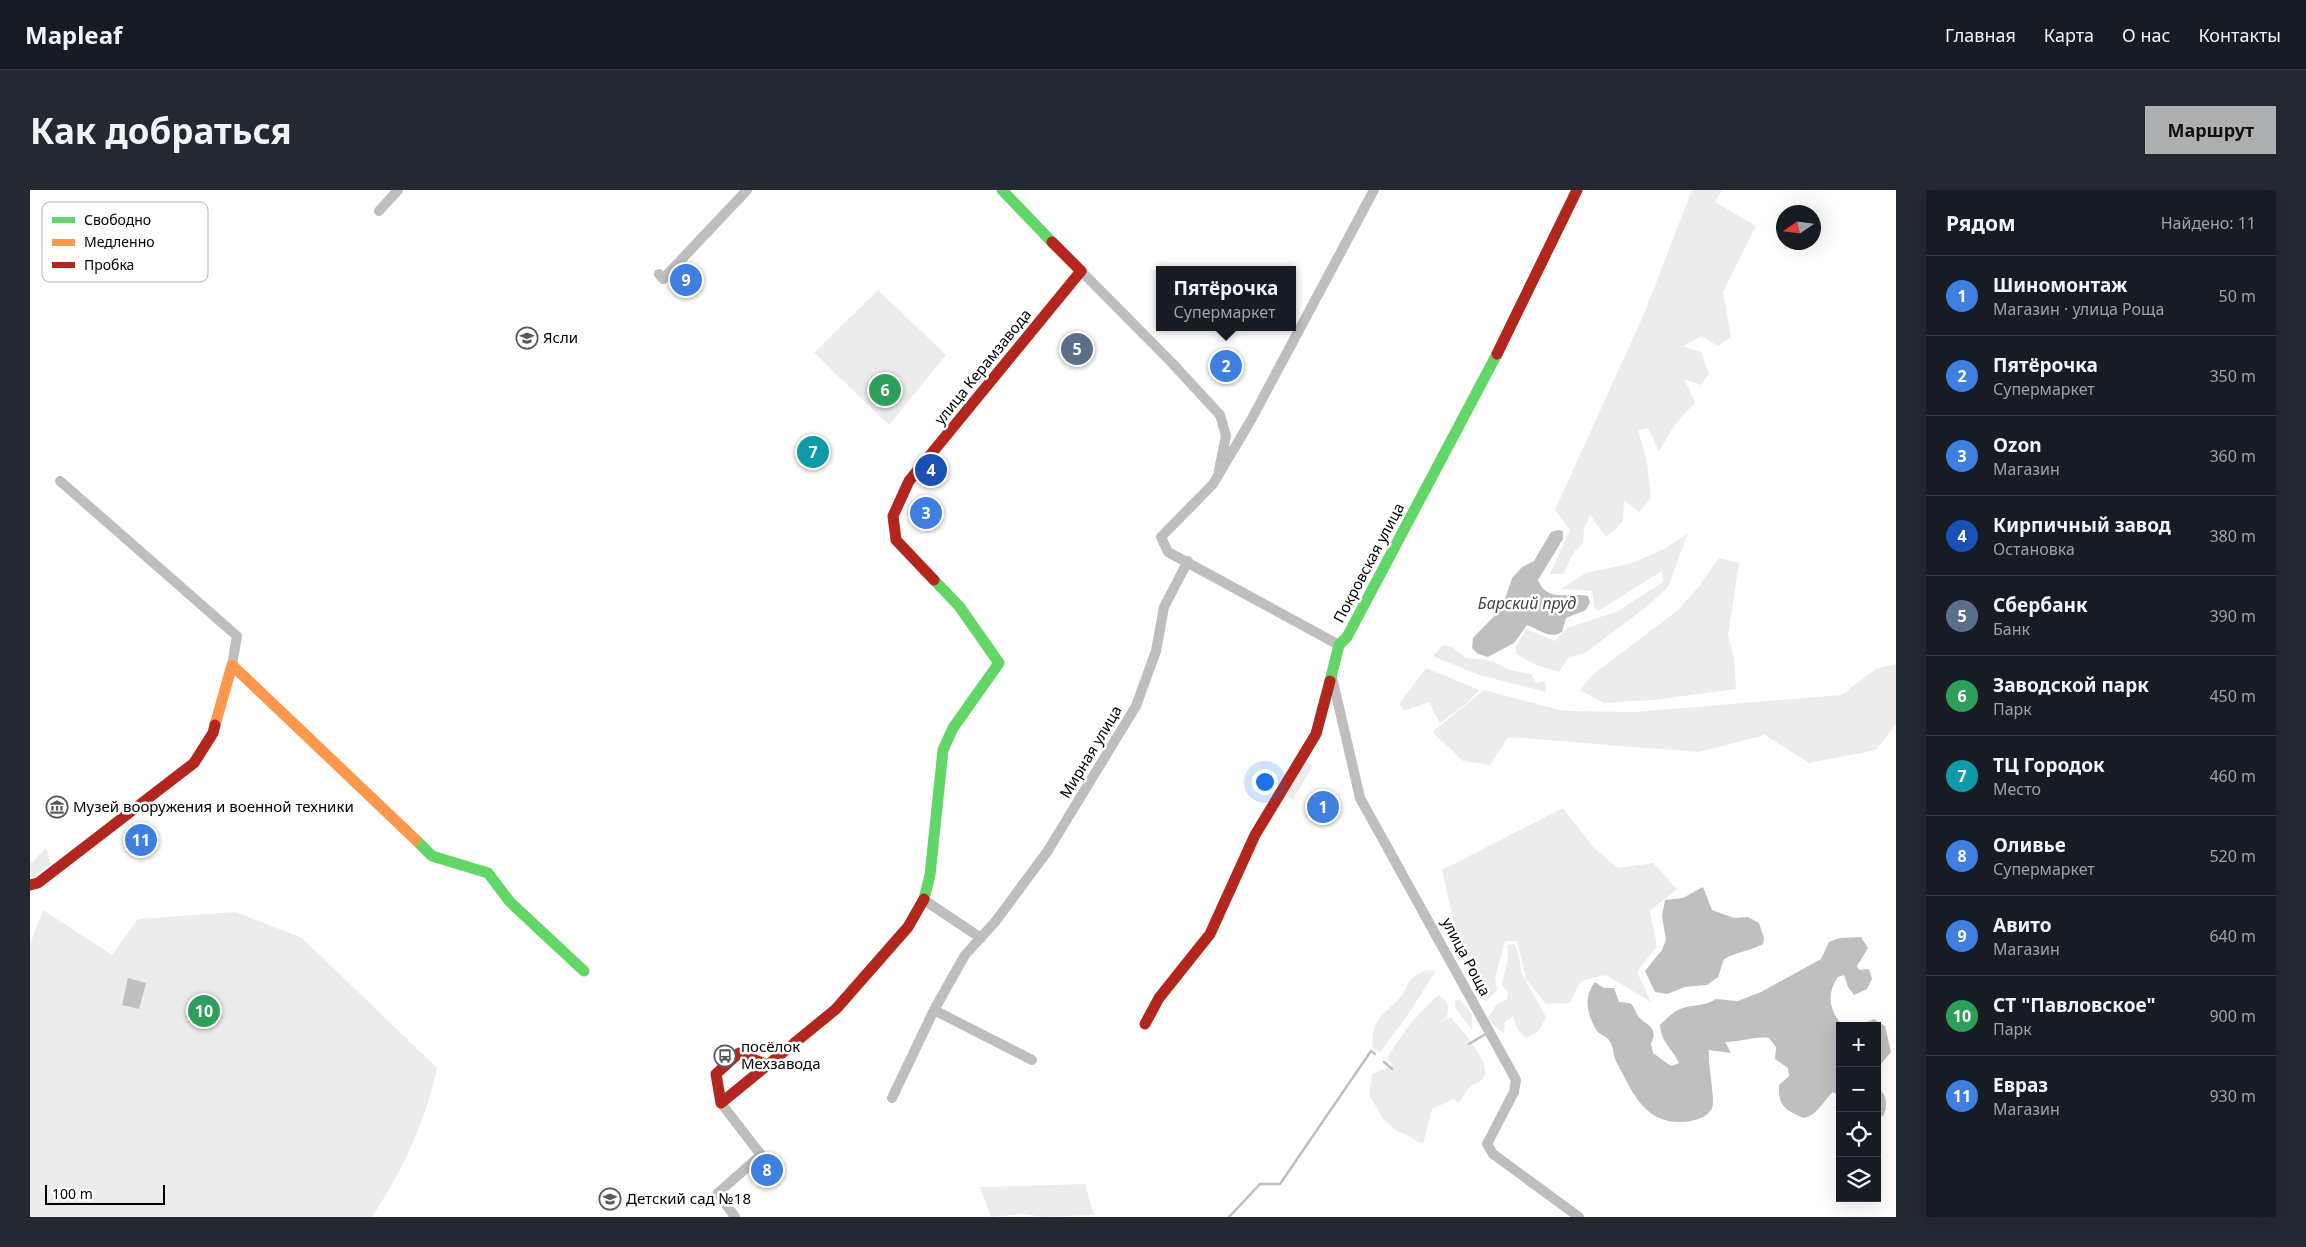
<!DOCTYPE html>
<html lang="ru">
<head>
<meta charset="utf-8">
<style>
  body { margin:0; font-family:"Noto Sans",sans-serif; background:#242831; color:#f1f3f6 }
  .controls { position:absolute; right:15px; bottom:15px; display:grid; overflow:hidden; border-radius:0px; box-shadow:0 5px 20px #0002 }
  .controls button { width:45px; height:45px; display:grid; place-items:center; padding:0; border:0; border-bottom:1px solid #363941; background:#171b24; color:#f1f3f6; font:25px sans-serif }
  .compass { position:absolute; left:1746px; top:15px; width:45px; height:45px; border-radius:50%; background:#171b24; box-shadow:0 5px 20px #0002; rotate:257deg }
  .scale { position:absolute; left:15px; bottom:12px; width:120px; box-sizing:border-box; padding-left:5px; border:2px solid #000; border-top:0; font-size:14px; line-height:18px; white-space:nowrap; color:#000; -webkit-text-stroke:4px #fff; paint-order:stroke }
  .you { position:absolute; left:1234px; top:591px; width:18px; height:18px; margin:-12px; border:4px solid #fff; border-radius:50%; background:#1a73e8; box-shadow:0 0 0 8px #1a73e833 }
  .badge { display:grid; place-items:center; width:32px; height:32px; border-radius:50%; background:#adaeaf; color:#fff; font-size:16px; font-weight:700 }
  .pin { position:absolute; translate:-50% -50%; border:2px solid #fff; box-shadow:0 1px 5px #0006 }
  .popup { position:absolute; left:1126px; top:76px; width:140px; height:65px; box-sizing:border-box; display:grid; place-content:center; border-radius:0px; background:#171b24; filter:drop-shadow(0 1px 4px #0005); font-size:16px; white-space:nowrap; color:#9ea1a6 }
  .popup b { font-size:19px; color:#f1f3f6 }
  .popup::after { content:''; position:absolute; left:50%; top:100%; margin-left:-10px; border:10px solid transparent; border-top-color:#171b24 }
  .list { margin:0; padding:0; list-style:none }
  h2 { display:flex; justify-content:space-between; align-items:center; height:65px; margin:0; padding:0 20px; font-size:21px }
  h2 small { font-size:16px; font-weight:400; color:#9ea1a6 }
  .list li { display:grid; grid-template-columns:32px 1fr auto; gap:15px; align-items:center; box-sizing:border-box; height:80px; padding:0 20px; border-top:1px solid #363941 }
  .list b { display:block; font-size:19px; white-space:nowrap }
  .list p { margin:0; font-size:16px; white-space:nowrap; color:#9ea1a6 }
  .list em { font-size:16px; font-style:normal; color:#9ea1a6 }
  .icon { flex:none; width:28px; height:28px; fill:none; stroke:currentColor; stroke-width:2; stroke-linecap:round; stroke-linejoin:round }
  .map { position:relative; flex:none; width:1866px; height:1027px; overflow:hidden; border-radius:0px }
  header { display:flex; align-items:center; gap:30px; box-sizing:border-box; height:70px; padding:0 25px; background:#171b24; border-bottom:1px solid #363941 }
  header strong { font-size:24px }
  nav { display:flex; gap:28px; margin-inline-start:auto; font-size:18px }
  .intro { display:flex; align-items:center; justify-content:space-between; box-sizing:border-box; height:120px; padding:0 30px }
  h1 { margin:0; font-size:35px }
  .button { padding:12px 22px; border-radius:0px; background:#adaeaf; color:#111; font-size:18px; font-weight:700 }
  main { display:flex; gap:30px; padding:0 30px }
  aside { flex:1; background:#171b24; border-radius:0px; box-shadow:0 5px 20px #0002 }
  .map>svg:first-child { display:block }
  .green { fill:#ececec }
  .water { fill:#bfbfbf }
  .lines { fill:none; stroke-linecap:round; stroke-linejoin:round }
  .stream { stroke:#bfbfbf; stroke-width:2.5 }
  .street { stroke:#bebebe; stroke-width:10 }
  .fast { stroke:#63d668; stroke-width:11 }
  .slow { stroke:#ff974d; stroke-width:11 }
  .jam { stroke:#b3261e; stroke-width:11 }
  .labels { text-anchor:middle; stroke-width:5; stroke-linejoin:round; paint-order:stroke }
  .poi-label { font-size:15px; fill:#000; stroke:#fff; text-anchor:start }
  .street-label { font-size:15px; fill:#000; stroke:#fff }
  .water-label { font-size:16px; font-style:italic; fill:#444; stroke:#fff }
  .key { fill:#fff; stroke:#b2b2b2; stroke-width:1 }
  .key-label { font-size:14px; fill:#000 }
</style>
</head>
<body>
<header>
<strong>Mapleaf</strong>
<nav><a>Главная</a><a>Карта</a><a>О нас</a><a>Контакты</a></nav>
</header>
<div class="intro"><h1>Как добраться</h1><a class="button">Маршрут</a></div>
<main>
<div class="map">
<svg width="1866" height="1027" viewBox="0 0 1866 1027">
  <rect width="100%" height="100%" fill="#fff"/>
  <path class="green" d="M1662 0H1692L1685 12 1726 36 1693 102 1701 147 1688 156 1671 146 1653 156 1671 162 1679 184 1671 195 1654 189 1665 212 1644 236 1629 261 1618 238 1608 240 1617 272 1621 308 1609 322 1594 310 1593 332 1576 347 1560 325 1554 339 1553 353 1544 362 1533 384H1520L1540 340 1525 320 1614 124Z
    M848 100 916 165 859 235 784 163Z
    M1658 343 1638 397 1615 418 1555 463 1538 468 1529 482 1506 475 1486 464V457L1496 439 1525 451 1537 438 1588 421 1633 392 1632 381 1568 421 1564 416 1562 401 1531 399 1556 383 1603 373 1636 358Z
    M1689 368 1709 373 1698 445 1704 468 1706 499 1623 510 1574 513 1550 500 1561 486 1648 420 1669 396Z
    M1413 455 1422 457 1436 468 1462 471 1480 480 1501 484 1506 493 1515 491 1516 502 1449 485 1403 466Z
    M1866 474V534L1846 560 1779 573 1735 545 1668 562 1478 547 1460 575 1433 571 1402 542 1454 500 1533 521 1604 522 1811 505 1846 479Z
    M1396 478 1449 500 1438 512 1410 533 1399 512 1374 521 1369 514Z
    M1275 572 1283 575 1263 610 1256 606Z
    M1533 618 1564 658 1588 678 1623 673 1647 699 1620 721 1627 756 1607 782 1621 812 1576 785 1551 791 1540 813 1516 814 1496 789 1487 751H1475L1465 788 1467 800 1455 812 1429 756 1412 680Z
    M16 658 21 674 0 689V674Z
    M13 720 82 765 108 729 205 722 272 748 407 878C397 928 371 984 342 1027H0V754Z
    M1484 754 1489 765 1491 782 1516 827 1509 841 1496 848 1488 840 1483 826 1475 832 1474 843C1466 839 1463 834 1458 828L1467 814 1477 809 1478 802 1472 795C1474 780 1480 771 1477 755Z
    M1396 780 1406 781 1375 829 1350 862 1343 859C1339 829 1356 823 1373 804 1376 800 1377 794 1380 790 1383 786 1391 783 1396 780Z
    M1408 805C1419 812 1419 814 1417 827L1406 834 1421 827C1430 838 1462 873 1454 887 1451 893 1445 893 1441 896 1436 900 1433 908 1429 913L1424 909 1402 919 1393 954 1366 940 1353 929 1339 904 1342 884 1360 877 1362 873 1356 869 1380 834Z
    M1429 809 1442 824V840L1425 817V811Z
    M1055 994 1064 1025 1012 1027 995 1024 961 1027 950 997Z"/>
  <path class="water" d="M1528 340 1533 341V349L1508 390C1517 413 1539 402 1558 406L1560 412 1556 420 1536 428 1532 442C1518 450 1510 439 1497 435L1484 453 1458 467 1448 464 1442 458 1443 448 1472 418 1482 388 1492 377 1504 371 1521 342Z
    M1673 697 1682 720 1704 728 1718 727 1729 733 1734 748 1733 754C1720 761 1707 762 1694 769L1688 787 1677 795 1655 797 1637 804 1625 802 1615 781 1632 760 1636 750 1632 726 1635 710 1653 708Z
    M1831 747 1838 758 1827 776 1829 780 1839 779 1842 789 1837 799 1824 805 1818 797 1814 785 1808 787C1796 804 1799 820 1813 836H1810V906L1803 902C1792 912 1789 924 1774 928 1755 920 1748 916 1749 895L1759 886 1758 878 1745 869 1746 857 1739 848C1724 846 1711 852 1695 852L1701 863 1679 860C1677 875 1687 912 1681 920 1675 929 1661 932 1650 932 1614 932 1603 903 1588 875 1583 867 1584 857 1579 850 1576 846 1570 845 1567 841 1557 825 1553 807 1565 792L1574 798H1584L1589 812C1604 813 1601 813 1607 824 1613 836 1630 834 1621 854L1623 863 1641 876 1649 873C1642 857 1632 855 1630 835 1636 829 1642 823 1650 819 1662 814 1674 817 1686 809L1708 811 1731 802 1791 769 1799 752 1810 748Z
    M98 788 116 793 109 819 92 815Z
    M1844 829 1855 836 1861 862 1847 879V836H1826Z
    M1847 895C1856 906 1858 911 1854 925L1847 929Z"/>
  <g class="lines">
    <path class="stream" d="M1439 854 1454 845
      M1354 872 1362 879
      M1199 1027 1230 994H1250L1341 861 1345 864"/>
    <path class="street" d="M349 21 368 0
      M1051 81 1143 174 1190 225 1196 246 1189 280
      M629 84 633 89 717 0
      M30 291 207 446 202 475
      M1309 455 1138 362 1131 347 1183 294 1221 230 1344 0
      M1302 487 1330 608 1486 890 1484 902 1457 954 1463 964 1549 1027
      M894 710 951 748
      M904 820 1002 870
      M862 908 904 820 935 765 965 732 1017 662 1106 516 1126 461 1134 417 1158 371
      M691 913 731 965 688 1003 705 1027"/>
    <path class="fast" d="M972 0 1022 52
      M1300 491 1309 455 1317 447 1467 164
      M386 650 402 666 458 683 480 712 554 781
      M894 709 900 685 913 560 923 538 969 473 929 416 904 390"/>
    <path class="slow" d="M185 535 202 475 386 650"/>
    <path class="jam" d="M1467 164 1547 0
      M904 390 866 350 863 326 879 291 1051 81 1022 52
      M0 695 8 693 164 573 183 543 185 535
      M1115 834 1129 808 1180 744 1225 645 1286 544 1300 491
      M737 875 709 863 686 884 691 913 806 819 878 737 894 709"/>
  </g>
  <defs>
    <g id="school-ring" transform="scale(1.125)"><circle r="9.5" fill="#fff" stroke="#595959" stroke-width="1.5"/><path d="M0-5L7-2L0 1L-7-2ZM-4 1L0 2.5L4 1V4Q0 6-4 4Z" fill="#595959"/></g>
    <g id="museum-ring" transform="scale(1.125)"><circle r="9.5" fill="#fff" stroke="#595959" stroke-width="1.5"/><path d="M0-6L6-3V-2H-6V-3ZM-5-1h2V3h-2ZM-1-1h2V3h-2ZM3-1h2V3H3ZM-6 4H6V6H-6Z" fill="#595959"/></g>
    <g id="bus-ring" transform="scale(1.125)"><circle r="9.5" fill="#fff" stroke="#595959" stroke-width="1.5"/><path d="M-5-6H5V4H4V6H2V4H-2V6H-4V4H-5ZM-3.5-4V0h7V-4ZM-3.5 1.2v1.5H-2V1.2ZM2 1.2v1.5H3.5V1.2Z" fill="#595959"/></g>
  </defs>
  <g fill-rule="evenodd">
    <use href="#school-ring" x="497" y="148"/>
    <use href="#museum-ring" x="27" y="617"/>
    <use href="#bus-ring" x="695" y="866"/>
    <use href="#school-ring" x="580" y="1009"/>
  </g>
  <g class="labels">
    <g class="poi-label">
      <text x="513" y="153">Ясли</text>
      <text x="43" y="622">Музей вооружения и военной техники</text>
      <text x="711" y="862">посёлок<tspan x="711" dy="17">Мехзавода</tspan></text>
      <text x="596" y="1014">Детский сад №18</text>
    </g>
    <g class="street-label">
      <text transform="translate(953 177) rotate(-51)" y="5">улица Керамзавода</text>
      <text transform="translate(1339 373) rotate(-62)" y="5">Покровская улица</text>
      <text transform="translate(1061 562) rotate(-59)" y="5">Мирная улица</text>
      <text transform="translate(1436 767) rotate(62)" y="5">улица Роща</text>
    </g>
    <g class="water-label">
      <text x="1497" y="419">Барский пруд</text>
    </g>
  </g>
  <rect x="12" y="12" width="166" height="80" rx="8" class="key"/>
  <rect x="22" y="27" width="23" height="6" fill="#63d668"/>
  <rect x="22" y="49" width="23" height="7" fill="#ff974d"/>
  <rect x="22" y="72" width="23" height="6" fill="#b3261e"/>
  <g class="key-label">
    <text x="54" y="35">Свободно</text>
    <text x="54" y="57">Медленно</text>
    <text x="54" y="80">Пробка</text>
  </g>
</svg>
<div class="controls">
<button>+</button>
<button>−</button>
<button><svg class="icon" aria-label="locate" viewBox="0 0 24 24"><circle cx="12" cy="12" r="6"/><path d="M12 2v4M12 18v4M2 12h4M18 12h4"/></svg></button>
<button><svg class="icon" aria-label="layers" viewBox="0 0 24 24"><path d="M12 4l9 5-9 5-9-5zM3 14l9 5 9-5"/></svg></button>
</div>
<svg class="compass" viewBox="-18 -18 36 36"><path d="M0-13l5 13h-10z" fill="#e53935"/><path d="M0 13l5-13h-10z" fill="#9ea1a6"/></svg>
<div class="scale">100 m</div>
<div class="you"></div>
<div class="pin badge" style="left:1293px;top:617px;background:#3f7fe0">1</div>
<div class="pin badge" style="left:1196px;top:176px;background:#3f7fe0">2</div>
<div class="popup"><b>Пятёрочка</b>Супермаркет</div>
<div class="pin badge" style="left:896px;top:323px;background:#3f7fe0">3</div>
<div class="pin badge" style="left:901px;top:280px;background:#1a4fb4">4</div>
<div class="pin badge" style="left:1047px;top:159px;background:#5c6f8a">5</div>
<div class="pin badge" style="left:855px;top:200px;background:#2e9e5b">6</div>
<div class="pin badge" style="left:783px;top:262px;background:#0f9aa8">7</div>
<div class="pin badge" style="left:737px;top:980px;background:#3f7fe0">8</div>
<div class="pin badge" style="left:656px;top:90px;background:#3f7fe0">9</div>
<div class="pin badge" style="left:174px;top:821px;background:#2e9e5b">10</div>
<div class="pin badge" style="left:111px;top:650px;background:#3f7fe0">11</div>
</div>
<aside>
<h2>Рядом<small>Найдено: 11</small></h2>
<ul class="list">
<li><span class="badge" style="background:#3f7fe0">1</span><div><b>Шиномонтаж</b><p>Магазин · улица Роща</p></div><em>50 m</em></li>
<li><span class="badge" style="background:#3f7fe0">2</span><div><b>Пятёрочка</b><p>Супермаркет</p></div><em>350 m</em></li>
<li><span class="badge" style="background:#3f7fe0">3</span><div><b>Ozon</b><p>Магазин</p></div><em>360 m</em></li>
<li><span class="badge" style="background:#1a4fb4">4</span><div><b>Кирпичный завод</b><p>Остановка</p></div><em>380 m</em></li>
<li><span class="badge" style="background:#5c6f8a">5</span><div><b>Сбербанк</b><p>Банк</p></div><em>390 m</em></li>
<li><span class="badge" style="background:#2e9e5b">6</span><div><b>Заводской парк</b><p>Парк</p></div><em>450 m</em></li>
<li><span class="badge" style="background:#0f9aa8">7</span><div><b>ТЦ Городок</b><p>Место</p></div><em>460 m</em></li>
<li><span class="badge" style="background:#3f7fe0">8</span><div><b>Оливье</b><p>Супермаркет</p></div><em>520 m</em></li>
<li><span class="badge" style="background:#3f7fe0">9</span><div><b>Авито</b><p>Магазин</p></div><em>640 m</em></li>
<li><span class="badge" style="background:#2e9e5b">10</span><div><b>СТ &quot;Павловское&quot;</b><p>Парк</p></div><em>900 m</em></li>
<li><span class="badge" style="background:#3f7fe0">11</span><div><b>Евраз</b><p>Магазин</p></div><em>930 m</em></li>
</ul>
</aside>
</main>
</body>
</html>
